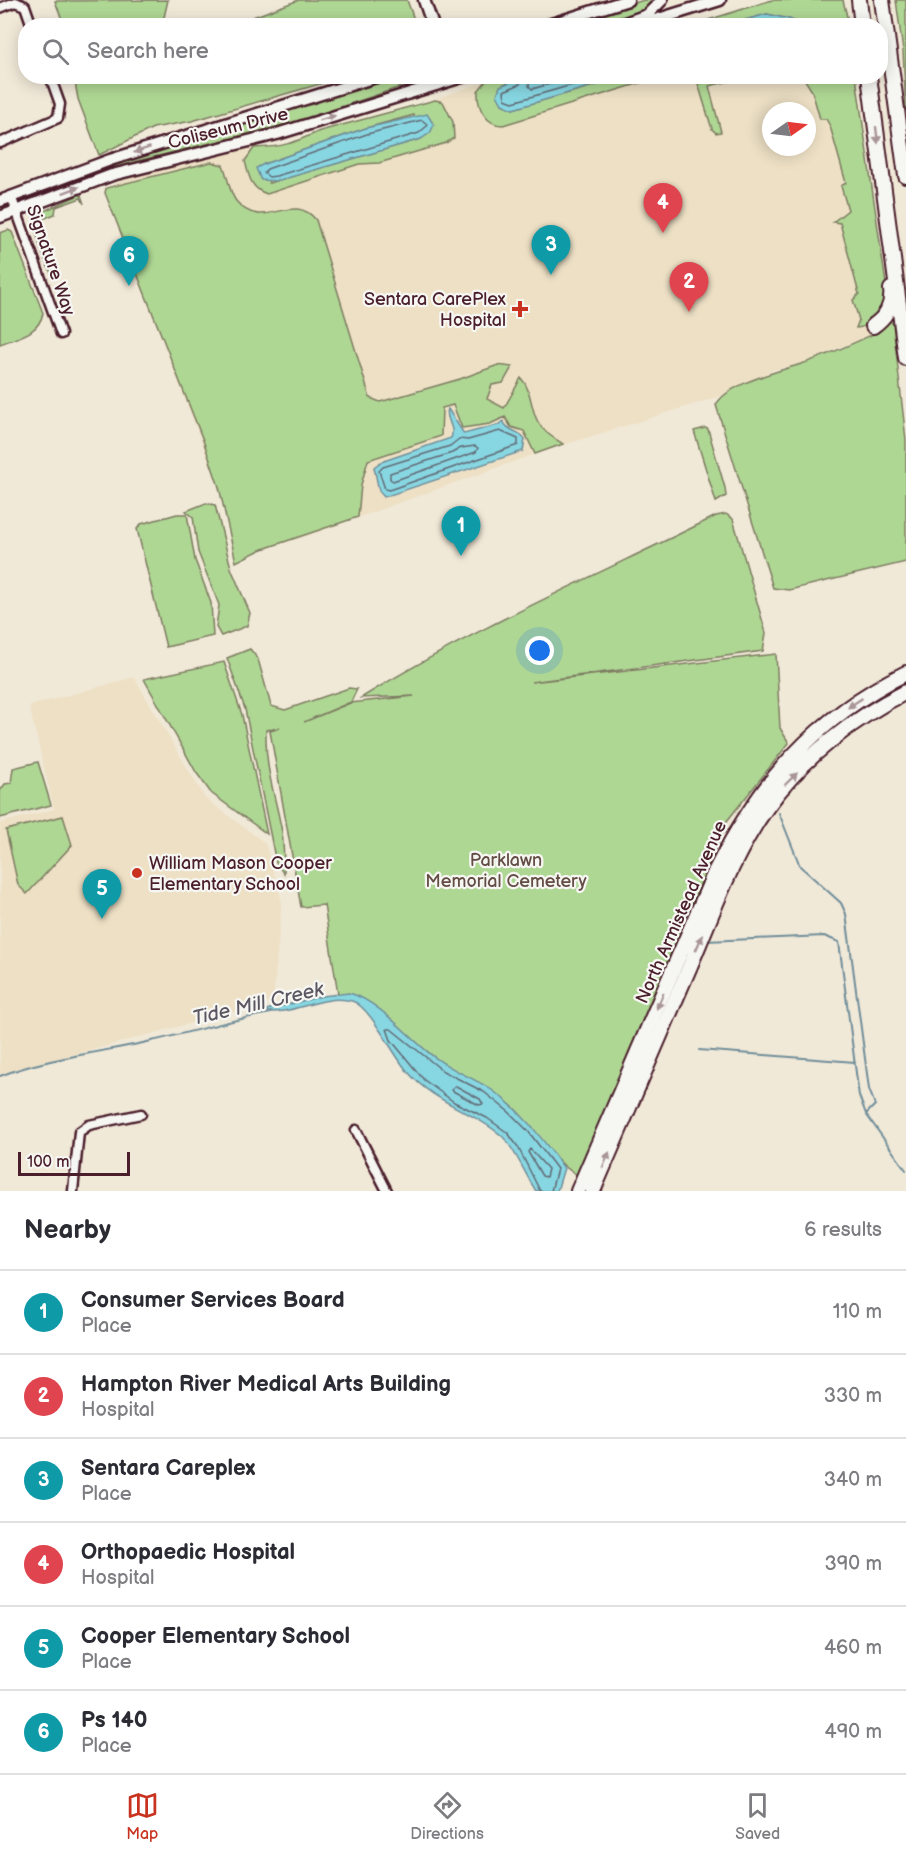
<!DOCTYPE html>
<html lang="en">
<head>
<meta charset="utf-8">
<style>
  body { margin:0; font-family:"Balsamiq Sans",sans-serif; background:#f2f2f3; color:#2b2b33 }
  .compass { position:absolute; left:762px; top:102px; width:54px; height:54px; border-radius:50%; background:#fff; box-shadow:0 3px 15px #0003; rotate:76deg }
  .scale { position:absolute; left:18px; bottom:15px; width:112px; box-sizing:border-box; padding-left:6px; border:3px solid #4a1f2b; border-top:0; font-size:16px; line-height:21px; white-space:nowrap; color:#4a1f2b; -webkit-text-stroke:4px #f6f6f2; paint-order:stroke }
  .you { position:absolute; left:540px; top:651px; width:21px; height:21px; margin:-15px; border:4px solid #fff; border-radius:50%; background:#1a73e8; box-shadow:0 0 0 9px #1a73e833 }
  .badge { display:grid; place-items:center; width:39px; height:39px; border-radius:50%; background:#c8321e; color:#fff; font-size:20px; font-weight:700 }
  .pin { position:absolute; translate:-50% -50px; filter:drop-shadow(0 2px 3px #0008) }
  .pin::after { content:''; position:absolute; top:32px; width:21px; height:18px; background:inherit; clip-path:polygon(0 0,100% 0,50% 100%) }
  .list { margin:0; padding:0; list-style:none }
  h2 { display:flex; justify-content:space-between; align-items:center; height:78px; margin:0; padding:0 24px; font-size:26px }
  h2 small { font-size:20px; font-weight:400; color:#7c7c81 }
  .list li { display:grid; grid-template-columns:39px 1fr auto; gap:18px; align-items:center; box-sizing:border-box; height:84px; padding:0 24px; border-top:2px solid #e1e1e2 }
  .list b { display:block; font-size:22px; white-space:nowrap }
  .list p { margin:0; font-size:20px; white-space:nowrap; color:#7c7c81 }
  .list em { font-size:20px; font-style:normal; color:#7c7c81 }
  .icon { flex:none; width:33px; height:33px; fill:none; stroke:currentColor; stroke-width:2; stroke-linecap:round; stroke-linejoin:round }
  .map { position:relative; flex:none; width:906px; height:1191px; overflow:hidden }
  .search { position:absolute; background:#fff; box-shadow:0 3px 15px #0003; left:18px; right:18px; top:18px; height:66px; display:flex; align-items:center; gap:15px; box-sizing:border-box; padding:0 21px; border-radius:24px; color:#7c7c81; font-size:22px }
  .sheet { height:582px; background:#fff }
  nav { display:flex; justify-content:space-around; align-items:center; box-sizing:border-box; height:84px; border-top:2px solid #e1e1e2; background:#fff; font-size:16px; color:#7c7c81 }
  nav a { display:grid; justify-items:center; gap:3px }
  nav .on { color:#c8321e }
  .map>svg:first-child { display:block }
  .built { fill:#ede0c5; fill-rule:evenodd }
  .green { fill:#afd794; stroke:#7c7b60; stroke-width:1.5; fill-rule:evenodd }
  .water { fill:#87d7e2; stroke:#6f8d99; stroke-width:1.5 }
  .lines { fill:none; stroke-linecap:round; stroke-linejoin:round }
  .shore { stroke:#626974; stroke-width:1.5 }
  .stream { stroke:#6f8d99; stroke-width:2 }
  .minor-casing { stroke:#4a1f2b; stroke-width:13 }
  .tertiary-casing { stroke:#4a1f2b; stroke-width:15 }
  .primary-casing { stroke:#4a1f2b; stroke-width:18 }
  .minor { stroke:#f6f6f2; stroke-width:8 }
  .tertiary { stroke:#f6f6f2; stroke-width:10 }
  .primary { stroke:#f6f6f2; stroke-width:14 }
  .oneway { fill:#a99598 }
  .poi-dot { fill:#c8321e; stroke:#f6f6f2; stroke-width:2 }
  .labels { text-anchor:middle; stroke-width:4.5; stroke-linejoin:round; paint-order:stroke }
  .street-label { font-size:18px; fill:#4a1f2b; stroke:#f6f6f2 }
  .poi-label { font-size:18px; fill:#4a1f2b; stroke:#f6f6f2; text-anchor:end }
  .park-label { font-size:18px; fill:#634d45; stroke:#f6f6f2 }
  .water-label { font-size:20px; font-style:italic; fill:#5c5662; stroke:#f6f6f2 }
</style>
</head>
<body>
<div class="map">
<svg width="906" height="1191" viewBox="0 0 906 1191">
  <rect width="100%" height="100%" fill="#f1e9d8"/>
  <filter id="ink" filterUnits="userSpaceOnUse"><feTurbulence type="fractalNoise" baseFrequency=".0167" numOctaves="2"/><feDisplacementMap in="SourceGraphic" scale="12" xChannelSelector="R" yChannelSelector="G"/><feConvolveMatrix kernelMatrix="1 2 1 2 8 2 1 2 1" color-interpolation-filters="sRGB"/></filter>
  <g filter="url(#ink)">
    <path class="built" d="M498 77H856L865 128 870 186 883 255 889 320 880 331 798 365 773 370 721 396 535 454 307 536 260 550 236 562 219 487 105 193 106 188 129 178 244 149 275 148 288 145 320 131 409 108ZM771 111H807V147H771Z
      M134 677 205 798 265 843 282 902 273 1001 0 1075V823L54 809 29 706Z"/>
    <path class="green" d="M168 0 162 26 64 25 55 1Z
      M299 0H407L416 25H231Z
      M644 0 654 1C634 24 601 25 572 26L587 18Z
      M772 0H843L849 25H803L789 19 767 14 727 25 689 26Z
      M896 0H906V111L903 51Z
      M74 77V76L344 77 192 121 153 128 99 155 78 99Z
      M399 77 427 78 293 123 137 161 71 184 123 160Z
      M498 77H526L504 84 502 104 513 109 624 77H660L503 125C486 125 477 108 478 91L486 81Z
      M696 77H747L709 86 721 132 716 133 712 129Z
      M803 77H856L888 298C881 312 873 327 856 328L859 320 853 300 859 294 840 223 833 222 848 210 841 186 846 183 830 126 826 119H820L812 91Z
      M435 100 443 102 453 122 454 138 446 143 379 163 359 164 267 194C251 189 249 177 245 161L254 148C284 147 293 143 320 131ZM414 115 421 139 269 183 264 164 366 128Z
      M211 162 223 165C228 176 229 192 236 201 263 234 292 190 316 220L370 398 380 402 460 379 498 365 512 367 503 383 492 385 487 399 504 408 521 378C532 390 530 408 538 422 543 432 554 438 563 444L535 454 524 431 511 427 505 417 490 424 462 428 453 405 442 408 441 436 368 460 361 485 358 517 260 550 236 562 219 487 203 440 105 193 106 188Z
      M79 195H81L84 204 81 198 56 207 55 214 38 221 57 275 56 278C46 273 34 228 33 216Z
      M8 230 12 232 43 313C39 334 18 337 0 344V233Z
      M889 320 893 324 906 440V562L789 590 773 588 716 405C727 384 776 372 798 365 825 357 854 343 880 331Z
      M705 428 708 429 725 488 726 496 716 502 694 431Z
      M206 503 215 505 231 568 250 613 247 626 221 636 216 627 219 605 198 552 193 517 186 511Z
      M177 514H187L195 560 211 603 213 636 166 647 137 529 141 524Z
      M726 514 733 519 766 633 763 651 531 682 776 654 780 728 789 743 727 821 577 1175C551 1160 536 1129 514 1108 494 1090 470 1081 448 1067 420 1050 367 992 338 994L324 905 301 907 270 731 280 728 266 730C265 769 274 791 281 827 284 842 284 859 284 874L276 863 245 709 227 658 250 649 258 659 271 706 285 710 349 688 357 689 351 702 304 722 350 703 414 696 361 698C474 628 597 575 716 516Z
      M224 662 242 715 267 834 211 793 196 772 144 679Z
      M38 762 51 805 0 818V791L5 784 11 783 13 768Z
      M63 816 72 845 27 894 18 885 6 830Z"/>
    <path class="water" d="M767 14 789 19 803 25H727Z
      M526 76H624V77L513 109 502 104 497 95 500 86Z
      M427 114 434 125 430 133 421 139 277 181 261 180 256 168 264 164 366 128Z
      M448 409 464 434 498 425 503 421C508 432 519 430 525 439L523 451 384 497 379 491 374 467 381 462 451 438C456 427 444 418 448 409Z
      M349 993C377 1000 406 1034 429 1053 447 1068 469 1076 489 1088 520 1109 542 1138 564 1168L557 1191H536C526 1176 514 1147 502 1136 473 1111 434 1103 408 1072 393 1055 370 1006 352 1001 321 993 292 1017 262 1011L322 996Z"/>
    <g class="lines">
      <path class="shore" d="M523 76 520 84 504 91 505 99 513 102 603 76
        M530 76 529 86 532 89 578 76
        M422 120 428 125 419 133 276 176 269 177 264 173 267 169 367 134Z
        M500 431 518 439V445L389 490 385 489 379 471 383 467 450 446 459 439 468 440Z
        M475 446 478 448 476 452 393 481 390 479V473L452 453 461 448Z
        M456 1086 480 1099 483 1104 479 1105 451 1090Z
        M530 1149 548 1169 546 1177 542 1176 528 1152Z
        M540 1191 518 1147 508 1133 487 1118 454 1102 424 1080 391 1040 387 1029H391L443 1071 484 1092 509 1112 528 1131 557 1169 551 1191"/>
      <path class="stream" d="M779 813 800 866 841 903 846 914 869 1089 875 1105 867 1113
        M706 941 824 936 839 942 859 1096 866 1114 906 1170
        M699 1050 855 1062
        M0 1076C47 1058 98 1053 147 1042 189 1033 229 1020 271 1013"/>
      <g class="minor-casing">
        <path id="minor" d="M0 8 15 2 25 6 32 26
          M0 143 58 118 60 104 50 76
          M11 196 61 334
          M356 1130 387 1191
          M73 1191 79 1132 89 1125 141 1114"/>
      </g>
      <g class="tertiary-casing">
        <path id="tertiary" d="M424 0 433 26
          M545 26 628 0
          M616 26 647 15 662 0
          M636 26 720 0
          M0 201 110 160 379 76
          M0 217 112 175 277 134 465 76"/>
      </g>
      <g class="primary-casing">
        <path id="primary" d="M859 0 862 26
          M882 0 906 176
          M869 76 906 358
          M873 326C886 317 893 306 891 289
          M578 1191 715 872C760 782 815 718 906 673
          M593 1191C625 1116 658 1041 690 966 713 912 733 854 767 807 801 759 854 718 906 692"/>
      </g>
      <use href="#minor" class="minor"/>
      <use href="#tertiary" class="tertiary"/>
      <use href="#primary" class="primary"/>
    </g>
    <defs><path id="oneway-solid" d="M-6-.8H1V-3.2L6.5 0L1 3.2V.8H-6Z" transform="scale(1.5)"/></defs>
    <g class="oneway">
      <use href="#oneway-solid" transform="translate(327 118) rotate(-17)"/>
      <use href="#oneway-solid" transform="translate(877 135) rotate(83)"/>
      <use href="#oneway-solid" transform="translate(142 150) rotate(162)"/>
      <use href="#oneway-solid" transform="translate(71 190) rotate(-21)"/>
      <use href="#oneway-solid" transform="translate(855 703) rotate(146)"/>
      <use href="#oneway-solid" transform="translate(791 779) rotate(-44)"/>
      <use href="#oneway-solid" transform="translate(699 943) rotate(-67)"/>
      <use href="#oneway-solid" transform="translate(660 1001) rotate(113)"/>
      <use href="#oneway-solid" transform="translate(606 1160) rotate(-67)"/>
    </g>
  </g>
  <g class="poi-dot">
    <path d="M517 300h6v6h6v6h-6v6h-6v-6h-6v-6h6z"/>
    <circle cx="137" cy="873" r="6"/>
  </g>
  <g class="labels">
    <g class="street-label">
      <text transform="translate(228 128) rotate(-14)" y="6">Coliseum Drive</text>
      <text transform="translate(51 260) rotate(71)" y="6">Signature Way</text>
      <text transform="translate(681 912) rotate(-66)" y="6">North Armistead Avenue</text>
    </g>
    <g class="poi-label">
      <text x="506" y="305">Sentara CarePlex<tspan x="506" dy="21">Hospital</tspan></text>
      <text x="149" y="869" text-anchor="start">William Mason Cooper<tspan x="149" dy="21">Elementary School</tspan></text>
    </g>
    <g class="park-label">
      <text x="506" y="866">Parklawn<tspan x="506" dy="21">Memorial Cemetery</tspan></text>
    </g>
    <g class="water-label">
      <text transform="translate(258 1003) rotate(-13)" y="7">Tide Mill Creek</text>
    </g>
  </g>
</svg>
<svg class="compass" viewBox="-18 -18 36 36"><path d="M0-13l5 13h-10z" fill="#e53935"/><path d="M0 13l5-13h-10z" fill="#7c7c81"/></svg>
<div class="scale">100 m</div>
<div class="you"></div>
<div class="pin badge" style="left:461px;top:556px;background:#0f9aa8">1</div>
<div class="pin badge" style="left:689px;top:312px;background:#e0444e">2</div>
<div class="pin badge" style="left:551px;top:275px;background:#0f9aa8">3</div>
<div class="pin badge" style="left:663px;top:233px;background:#e0444e">4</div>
<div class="pin badge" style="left:102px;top:919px;background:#0f9aa8">5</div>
<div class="pin badge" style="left:129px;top:286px;background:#0f9aa8">6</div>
<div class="search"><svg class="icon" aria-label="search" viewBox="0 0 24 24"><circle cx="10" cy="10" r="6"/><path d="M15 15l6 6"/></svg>Search here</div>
</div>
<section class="sheet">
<h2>Nearby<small>6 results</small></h2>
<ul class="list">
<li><span class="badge" style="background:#0f9aa8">1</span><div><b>Consumer Services Board</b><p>Place</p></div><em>110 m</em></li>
<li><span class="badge" style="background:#e0444e">2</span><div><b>Hampton River Medical Arts Building</b><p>Hospital</p></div><em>330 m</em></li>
<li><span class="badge" style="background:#0f9aa8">3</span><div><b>Sentara Careplex</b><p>Place</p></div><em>340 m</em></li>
<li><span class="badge" style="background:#e0444e">4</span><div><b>Orthopaedic Hospital</b><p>Hospital</p></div><em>390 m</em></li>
<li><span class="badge" style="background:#0f9aa8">5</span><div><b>Cooper Elementary School</b><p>Place</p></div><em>460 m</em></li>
<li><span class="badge" style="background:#0f9aa8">6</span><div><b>Ps 140</b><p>Place</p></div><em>490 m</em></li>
</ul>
</section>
<nav>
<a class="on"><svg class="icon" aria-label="map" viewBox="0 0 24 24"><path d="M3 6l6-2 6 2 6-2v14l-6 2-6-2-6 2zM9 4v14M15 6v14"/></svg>Map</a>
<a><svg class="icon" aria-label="directions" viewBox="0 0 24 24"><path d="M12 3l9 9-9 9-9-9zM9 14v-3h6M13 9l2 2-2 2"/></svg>Directions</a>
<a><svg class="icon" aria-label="saved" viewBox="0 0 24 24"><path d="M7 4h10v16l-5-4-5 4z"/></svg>Saved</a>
</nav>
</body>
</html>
